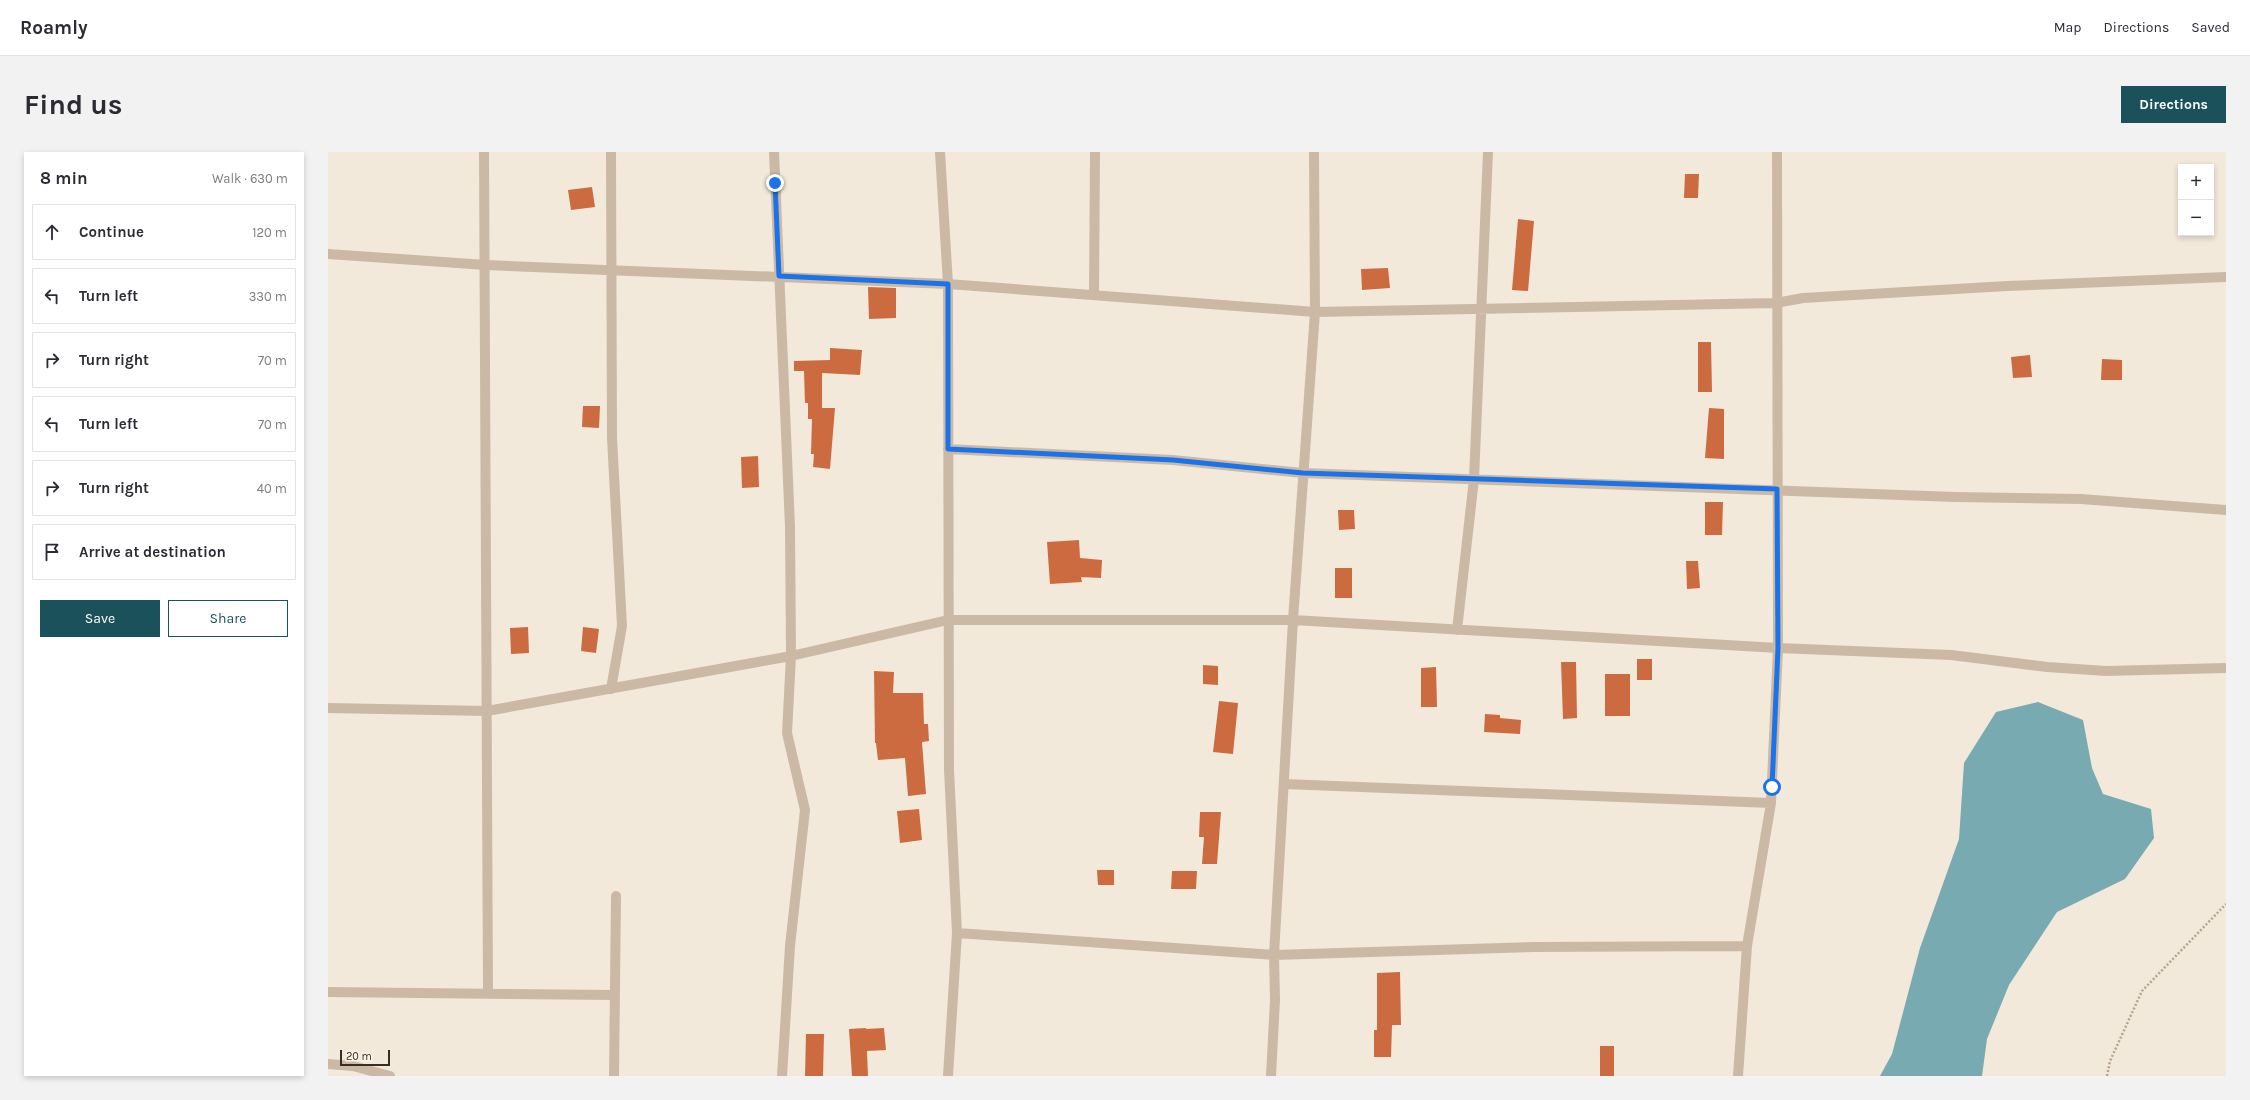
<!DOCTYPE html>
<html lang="en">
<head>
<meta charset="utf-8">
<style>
  body { margin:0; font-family:Karla,sans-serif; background:#f2f2f3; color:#2b2b33 }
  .controls { position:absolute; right:12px; top:12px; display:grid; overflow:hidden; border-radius:0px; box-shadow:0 2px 6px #0003 }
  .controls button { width:36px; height:36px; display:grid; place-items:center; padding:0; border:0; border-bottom:1px solid #e1e1e2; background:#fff; color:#2b2b33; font:20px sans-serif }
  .scale { position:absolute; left:12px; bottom:10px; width:50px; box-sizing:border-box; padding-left:4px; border:2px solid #362d27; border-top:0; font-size:11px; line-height:14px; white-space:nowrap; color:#362d27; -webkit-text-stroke:3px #faf2e6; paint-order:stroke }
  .stop { position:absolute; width:12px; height:12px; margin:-9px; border:3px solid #1a73e8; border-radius:50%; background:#fff }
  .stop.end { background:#1a73e8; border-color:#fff; box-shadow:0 1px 4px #0008 }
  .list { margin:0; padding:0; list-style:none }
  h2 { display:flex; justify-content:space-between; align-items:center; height:52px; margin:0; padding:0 16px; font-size:17px }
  h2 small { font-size:13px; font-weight:400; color:#7c7c81 }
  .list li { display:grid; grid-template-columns:26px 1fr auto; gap:12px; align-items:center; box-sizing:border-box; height:56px; margin:0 8px 8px; padding:0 8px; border:1px solid #e1e1e2; border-radius:0px }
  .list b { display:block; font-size:15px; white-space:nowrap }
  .list em { font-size:13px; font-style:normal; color:#7c7c81 }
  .actions { display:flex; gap:8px; padding:12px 16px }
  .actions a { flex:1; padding:9px 0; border:1px solid #1a515a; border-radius:0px; text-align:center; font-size:14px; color:#1a515a }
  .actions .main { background:#1a515a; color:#fff }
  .icon { flex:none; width:22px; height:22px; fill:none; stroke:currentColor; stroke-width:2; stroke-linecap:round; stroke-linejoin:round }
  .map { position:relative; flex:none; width:1898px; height:924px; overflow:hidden; border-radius:0px }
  header { display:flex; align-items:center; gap:24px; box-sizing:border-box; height:56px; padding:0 20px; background:#fff; border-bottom:1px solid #e1e1e2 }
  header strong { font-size:19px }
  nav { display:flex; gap:22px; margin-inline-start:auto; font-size:14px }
  .intro { display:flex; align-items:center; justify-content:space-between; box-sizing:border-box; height:96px; padding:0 24px }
  h1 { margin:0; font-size:28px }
  .button { padding:10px 18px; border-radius:0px; background:#1a515a; color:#fff; font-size:14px; font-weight:700 }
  main { display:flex; gap:24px; padding:0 24px }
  aside { flex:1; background:#fff; border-radius:0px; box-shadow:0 2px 6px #0003 }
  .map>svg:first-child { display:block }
  .water { fill:#77aab1 }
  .building { fill:#cb6b3f }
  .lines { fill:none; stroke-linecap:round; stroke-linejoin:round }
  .path { stroke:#b7a38f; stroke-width:2.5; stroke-dasharray:2 2; stroke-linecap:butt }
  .minor { stroke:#cbb9a5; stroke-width:10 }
  .route { stroke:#1a73e8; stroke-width:5 }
</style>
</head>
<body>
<header>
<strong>Roamly</strong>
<nav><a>Map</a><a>Directions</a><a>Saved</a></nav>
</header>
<div class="intro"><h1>Find us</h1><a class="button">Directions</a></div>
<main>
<aside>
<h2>8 min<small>Walk · 630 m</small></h2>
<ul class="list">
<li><svg class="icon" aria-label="ahead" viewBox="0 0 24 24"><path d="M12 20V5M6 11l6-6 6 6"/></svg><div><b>Continue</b></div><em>120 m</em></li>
<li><svg class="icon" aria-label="left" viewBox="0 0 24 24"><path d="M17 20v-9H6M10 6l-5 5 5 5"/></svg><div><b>Turn left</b></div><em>330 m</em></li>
<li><svg class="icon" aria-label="right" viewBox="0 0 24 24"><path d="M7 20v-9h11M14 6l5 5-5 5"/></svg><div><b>Turn right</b></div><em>70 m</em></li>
<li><svg class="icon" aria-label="left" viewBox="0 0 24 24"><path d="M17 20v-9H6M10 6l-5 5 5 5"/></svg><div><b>Turn left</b></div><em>70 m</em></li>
<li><svg class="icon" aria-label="right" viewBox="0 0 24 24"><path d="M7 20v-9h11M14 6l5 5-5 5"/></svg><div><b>Turn right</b></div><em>40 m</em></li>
<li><svg class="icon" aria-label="arrive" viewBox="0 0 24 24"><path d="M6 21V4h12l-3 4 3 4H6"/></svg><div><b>Arrive at destination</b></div></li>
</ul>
<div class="actions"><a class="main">Save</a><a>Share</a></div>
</aside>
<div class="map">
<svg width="1898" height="924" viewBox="0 0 1898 924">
  <rect width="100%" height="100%" fill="#f3e9da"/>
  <path class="water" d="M1710 550 1755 568 1764 616 1775 642 1823 657 1826 686 1797 727 1729 760 1681 833 1659 887 1654 924H1552L1564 902 1592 796 1631 687 1636 611 1668 560Z"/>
  <path class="building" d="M1357 22H1371L1370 46H1356Z
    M264 35 267 55 243 58 240 38Z
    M1190 67 1206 69 1200 139 1184 138Z
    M1060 116 1062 136 1034 138 1033 117Z
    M540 135 568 136V166L541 167Z
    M1370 190H1383L1384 240H1370Z
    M502 196 534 198 532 223 494 221V256H507L502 317 485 315 486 302H483L484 267H480V251H477L476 219H466V209L502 208Z
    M1702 203 1704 225 1685 226 1683 205Z
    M1774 207 1794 208V228H1773Z
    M255 254H272L271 276 254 275Z
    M1381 256 1396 257V307L1377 306Z
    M430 304 431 335 414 336 413 305Z
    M1377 350H1395L1394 383H1377Z
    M1010 358H1026L1027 377 1011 378Z
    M751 388 752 406 774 408 773 426 753 425 754 430 722 432 719 390Z
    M1358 409H1370L1372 436 1359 437Z
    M1007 416H1024V446H1007Z
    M200 475 201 501 183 502 182 476Z
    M255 475 271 477 268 501 253 499Z
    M1309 507H1324V528H1309Z
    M1233 510H1248L1249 566 1235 567Z
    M875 513 890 514V533L875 532Z
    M1108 515 1109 555H1093V516Z
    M546 519 566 520 565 541H595L596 572H600L601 589 594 590 598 642 580 644 577 606 550 608 548 591H547Z
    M1277 522H1302V564H1277Z
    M891 549 910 551 905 602 885 600Z
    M1157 562 1172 563V566L1193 568 1192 582 1156 580Z
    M591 657 594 688 572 691 569 659Z
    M872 660H893L889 712H874L876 685H871Z
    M769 718H786V733H770Z
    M844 719H869L868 737H843Z
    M1072 820 1073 873H1064L1063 905H1046V878H1049V821Z
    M538 876V877L556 876 558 898 539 899 540 924H524L521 877Z
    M478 882H496L495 924H477Z
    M1272 894H1286V924H1272Z"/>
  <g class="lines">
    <path class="path" d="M1779 924 1782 909 1814 839 1898 752"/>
    <path class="minor" d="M156 0 160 841
      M446 0 462 375 463 504 459 581 477 658 462 794 454 924
      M612 0 620 132 621 618 629 781 620 924
      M0 102 158 113 620 132 987 160 1448 151 1475 146 1679 134 1898 125
      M766 143 767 0
      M620 297 845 308 975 321 1627 345 1753 347 1898 358
      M1129 478 1146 327 1160 0
      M283 537 294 474 284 286 283 0
      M0 556 159 559 463 504 620 468H965L1450 496 1623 503 1719 515 1778 519 1898 516
      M956 632 1443 651
      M629 781 946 803 1206 795 1419 794
      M0 840 287 843
      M0 912 25 914 62 924
      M286 924 288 744
      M943 924 947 848 946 803 965 468 987 160 986 0
      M1410 924 1419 794 1443 651 1450 496 1449 0"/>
  </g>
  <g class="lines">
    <path class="route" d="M447 31 451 124 620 132V297L845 308 975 321 1449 337 1450 496 1444 635"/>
  </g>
</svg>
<div class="controls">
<button>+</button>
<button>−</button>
</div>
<div class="scale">20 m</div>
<div class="stop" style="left:1444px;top:635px"></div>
<div class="stop end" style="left:447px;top:31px"></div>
</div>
</main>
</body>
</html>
